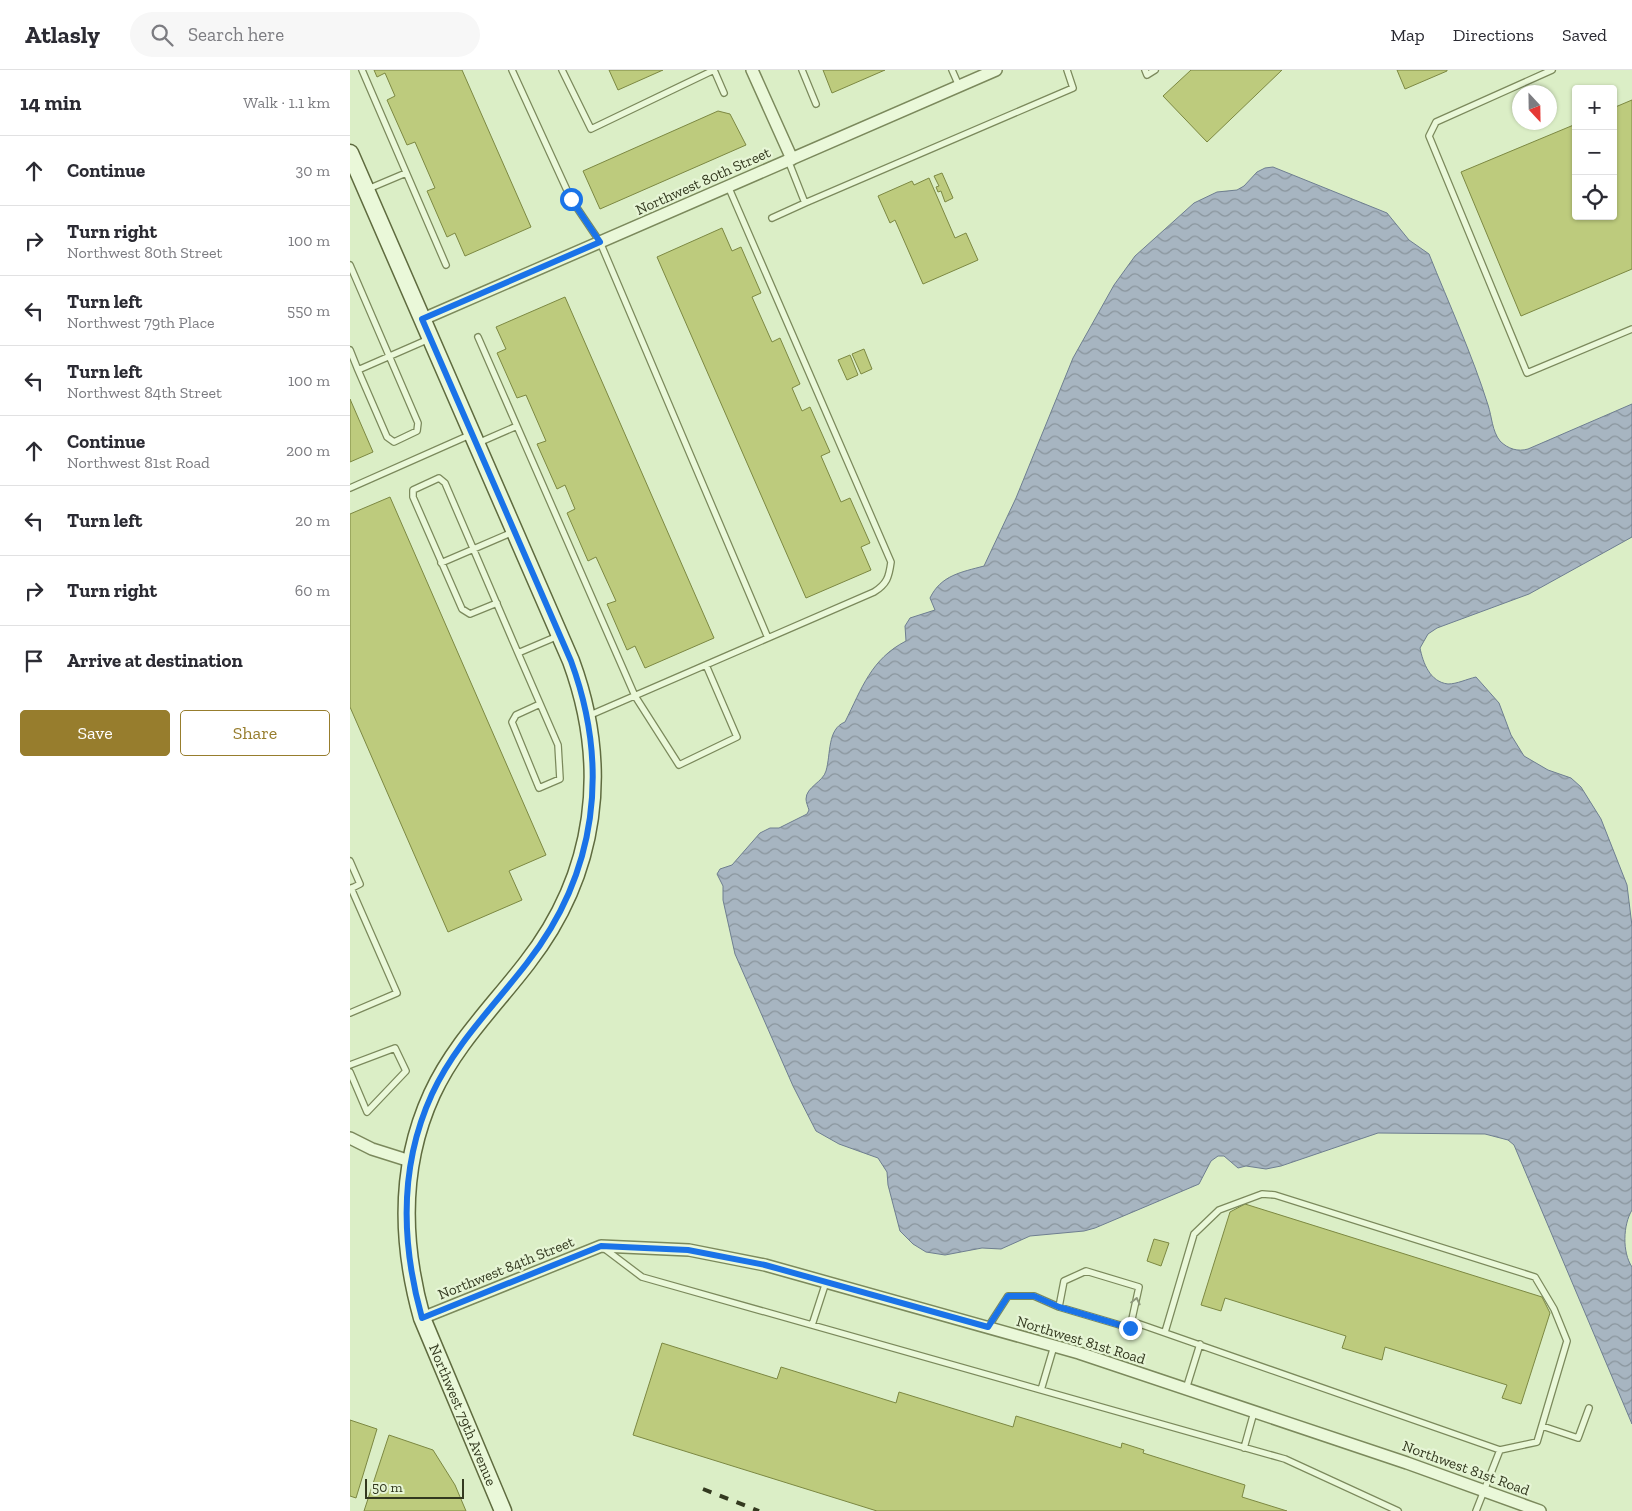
<!DOCTYPE html>
<html lang="en">
<head>
<meta charset="utf-8">
<style>
  body { margin:0; font-family:"Zilla Slab",serif; background:#f7f7f7; color:#2b2b33 }
  .controls { position:absolute; right:15px; top:15px; display:grid; overflow:hidden; border-radius:5px; box-shadow:0 1px 4px #0004 }
  .controls button { width:45px; height:45px; display:grid; place-items:center; padding:0; border:0; border-bottom:1px solid #e1e1e2; background:#fff; color:#2b2b33; font:25px sans-serif }
  .compass { position:absolute; left:1162px; top:15px; width:45px; height:45px; border-radius:50%; background:#fff; box-shadow:0 1px 4px #0004; rotate:158deg }
  .scale { position:absolute; left:15px; bottom:12px; width:99px; box-sizing:border-box; padding-left:5px; border:2px solid #33391f; border-top:0; font-size:14px; line-height:18px; white-space:nowrap; color:#33391f; -webkit-text-stroke:4px #e6f5d5; paint-order:stroke }
  .stop { position:absolute; width:15px; height:15px; margin:-11px; border:4px solid #1a73e8; border-radius:50%; background:#fff }
  .stop.end { background:#1a73e8; border-color:#fff; box-shadow:0 1px 5px #0008 }
  .list { margin:0; padding:0; list-style:none }
  h2 { display:flex; justify-content:space-between; align-items:center; height:65px; margin:0; padding:0 20px; font-size:21px }
  h2 small { font-size:16px; font-weight:400; color:#7c7c81 }
  .list li { display:grid; grid-template-columns:32px 1fr auto; gap:15px; align-items:center; box-sizing:border-box; height:70px; padding:0 20px; border-top:1px solid #e1e1e2 }
  .list b { display:block; font-size:19px; white-space:nowrap }
  .list p { margin:0; font-size:16px; white-space:nowrap; color:#7c7c81 }
  .list em { font-size:16px; font-style:normal; color:#7c7c81 }
  .actions { display:flex; gap:10px; padding:15px 20px }
  .actions a { flex:1; padding:11px 0; border:1px solid #977d2d; border-radius:5px; text-align:center; font-size:18px; color:#977d2d }
  .actions .main { background:#977d2d; color:#fff }
  .icon { flex:none; width:28px; height:28px; fill:none; stroke:currentColor; stroke-width:2; stroke-linecap:round; stroke-linejoin:round }
  .map { position:relative; flex:none; width:1282px; height:1441px; overflow:hidden }
  header { display:flex; align-items:center; gap:30px; box-sizing:border-box; height:70px; padding:0 25px; background:#fff; border-bottom:1px solid #e1e1e2 }
  header strong { font-size:24px }
  nav { display:flex; gap:28px; margin-inline-start:auto; font-size:18px }
  .search { width:350px; height:45px; background:#f7f7f7; display:flex; align-items:center; gap:12px; box-sizing:border-box; padding:0 18px; border-radius:28px; color:#7c7c81; font-size:19px }
  main { display:flex }
  aside { flex:1; background:#fff }
  .map>svg:first-child { display:block }
  .water { fill:url(#water-waves); stroke:#6e7e90 }
  .building { fill:#bdcb7d; stroke:#7c8842 }
  .lines { fill:none; stroke-linecap:round; stroke-linejoin:round }
  .lane-casing { stroke:#7b895c; stroke-width:8 }
  .street-casing { stroke:#7b895c; stroke-width:14 }
  .secondary-casing { stroke:#5f6b3f; stroke-width:19 }
  .lane { stroke:#eaf8d9; stroke-width:5.5 }
  .street { stroke:#eaf8d9; stroke-width:11 }
  .secondary { stroke:#eaf8d9; stroke-width:16 }
  .rail { stroke:#33391f; stroke-width:4; stroke-dasharray:9 9; stroke-linecap:butt }
  .oneway { stroke:#8e987c }
  .route { stroke:#1a73e8; stroke-width:6 }
  .labels { text-anchor:middle; stroke-width:4.5; stroke-linejoin:round; paint-order:stroke }
  .street-label { font-size:15px; fill:#33391f; stroke:#e6f5d5 }
</style>
</head>
<body>
<header>
<strong>Atlasly</strong>
<div class="search"><svg class="icon" aria-label="search" viewBox="0 0 24 24"><circle cx="10" cy="10" r="6"/><path d="M15 15l6 6"/></svg>Search here</div>
<nav><a>Map</a><a>Directions</a><a>Saved</a></nav>
</header>
<main>
<aside>
<h2>14 min<small>Walk · 1.1 km</small></h2>
<ul class="list">
<li><svg class="icon" aria-label="ahead" viewBox="0 0 24 24"><path d="M12 20V5M6 11l6-6 6 6"/></svg><div><b>Continue</b></div><em>30 m</em></li>
<li><svg class="icon" aria-label="right" viewBox="0 0 24 24"><path d="M7 20v-9h11M14 6l5 5-5 5"/></svg><div><b>Turn right</b><p>Northwest 80th Street</p></div><em>100 m</em></li>
<li><svg class="icon" aria-label="left" viewBox="0 0 24 24"><path d="M17 20v-9H6M10 6l-5 5 5 5"/></svg><div><b>Turn left</b><p>Northwest 79th Place</p></div><em>550 m</em></li>
<li><svg class="icon" aria-label="left" viewBox="0 0 24 24"><path d="M17 20v-9H6M10 6l-5 5 5 5"/></svg><div><b>Turn left</b><p>Northwest 84th Street</p></div><em>100 m</em></li>
<li><svg class="icon" aria-label="ahead" viewBox="0 0 24 24"><path d="M12 20V5M6 11l6-6 6 6"/></svg><div><b>Continue</b><p>Northwest 81st Road</p></div><em>200 m</em></li>
<li><svg class="icon" aria-label="left" viewBox="0 0 24 24"><path d="M17 20v-9H6M10 6l-5 5 5 5"/></svg><div><b>Turn left</b></div><em>20 m</em></li>
<li><svg class="icon" aria-label="right" viewBox="0 0 24 24"><path d="M7 20v-9h11M14 6l5 5-5 5"/></svg><div><b>Turn right</b></div><em>60 m</em></li>
<li><svg class="icon" aria-label="arrive" viewBox="0 0 24 24"><path d="M6 21V4h12l-3 4 3 4H6"/></svg><div><b>Arrive at destination</b></div></li>
</ul>
<div class="actions"><a class="main">Save</a><a>Share</a></div>
</aside>
<div class="map">
<svg width="1282" height="1441" viewBox="0 0 1282 1441">
  <defs>
    <pattern id="water-waves" width="16" height="10" patternUnits="userSpaceOnUse" patternTransform="scale(1.25)"><rect width="16" height="10" fill="#a7b5c1"/><path d="M0 5q4-4 8 0t8 0" fill="none" stroke="#89949c"/></pattern>
  </defs>
  <rect width="100%" height="100%" fill="#dbeec6"/>
  <path class="water" d="M923 97 1037 143 1059 170 1079 184C1099 234 1122 284 1138 335 1142 347 1142 361 1150 371 1158 379 1168 382 1178 379L1282 334V467L1179 524 1087 558 1078 564 1070 578C1073 593 1080 612 1098 614 1107 614 1117 609 1126 607L1149 633 1161 665 1174 686 1198 700 1221 708 1231 717 1251 749 1277 815 1282 856V1140C1273 1155 1272 1182 1282 1197V1354L1164 1075 1158 1070 1135 1064 1028 1063 931 1096 916 1099 896 1096 888 1098 874 1086H868L861 1091 849 1114 745 1158 734 1161 680 1166 651 1179 632 1178 595 1185 576 1182 563 1174 550 1161 538 1115 537 1102 528 1088 489 1074 466 1061 443 1016 385 884 373 830V816L367 804 370 799 382 795 410 763 420 758H429L457 744 459 740C458 737 456 732 456 729 456 717 473 712 476 701 481 684 477 659 495 652 512 618 521 589 556 571L555 556 560 548 585 540 580 528C591 505 612 502 634 496L666 428 723 288 764 215 785 186 844 133 867 122 887 120 894 116 907 102 915 98Z"/>
  <path class="building" d="M24 0H112L181 157 115 186 105 163 97 167 77 121 85 118 65 72 57 75 37 30 45 26 35 3 27 7Z
    M259 0H313L268 20Z
    M473 0H535L482 23Z
    M841 0H932L857 72 813 26Z
    M1047 0H1097V1L1055 19Z
    M1282 30V199L1171 246 1111 102 1226 54V146H1263V38Z
    M368 41 380 44 396 75 250 139 233 101Z
    M592 103 603 128 595 132 591 121 588 122 586 117 589 116 584 106Z
    M579 108 605 168 616 163 628 190 573 214 545 150 540 153 528 126 562 111 564 115Z
    M372 158 382 181 391 177 411 223 402 227 422 272 430 268 450 314 442 318 452 341 460 337 480 382 471 386 491 432 500 428 520 473 511 477 521 500 456 528 307 187Z
    M215 227 364 568 295 598 285 576 277 580 257 534 266 531 246 487 238 491 217 443 225 439 215 415 207 419 187 374 196 371 176 325 167 328 147 283 156 279 146 257Z
    M514 279 522 299 511 304 502 284Z
    M500 285 508 305 497 310 488 290Z
    M0 329 23 382 0 392Z
    M40 427 196 785 159 801 172 830 98 862 0 637V444Z
    M895 1134 1192 1227 1200 1243 1171 1334 1152 1328 1157 1315 1035 1277 1032 1290 992 1278 996 1266 875 1228 871 1241 851 1235 880 1142Z
    M804 1169 819 1173 811 1196 797 1191Z
    M312 1273 427 1309 431 1297 546 1333 549 1322 663 1357 666 1346 771 1378 772 1373 794 1380 793 1383 895 1415 892 1427 937 1441H527L283 1365Z
    M0 1350 27 1359 6 1428 0 1426Z
    M39 1365 83 1380 105 1415 116 1441H14Z"/>
  <g class="lines">
    <g class="lane-casing">
      <path id="lane" d="M12 0 96 195
        M162 0 221 129 250 172 418 568
        M212 0 241 59 364 0
        M364 0 374 23
        M452 0 466 34
        M602 0 609 16
        M795 0 797 5 805 0
        M1202 0 1086 52 1079 66 1177 303 1282 259
        M18 119 56 103
        M455 133 723 18 717 0
        M422 148 455 133 438 90
        M0 195 68 353 67 361 44 372 37 367 8 300 79 269
        M128 267 285 626 329 695 387 667 356 595
        M0 280 8 300
        M128 373 167 356
        M0 418 122 364
        M91 493 163 462
        M147 533 120 544 112 539 63 427V420L89 408 95 413 168 583
        M190 634 166 645 162 652 189 718 210 709 208 675 168 583 208 566
        M238 646 524 522C537 514 539 507 541 492L378 116
        M0 791 10 814 0 819
        M0 943 47 923 1 818
        M0 995 45 978 56 1001 17 1042 0 1002
        M255 1179 292 1207 935 1389 1048 1441
        M781 1251 1150 1380 1126 1441
        M462 1255 476 1212
        M638 1257 658 1226H684L709 1237 780 1258 789 1217 736 1201 714 1211 709 1237
        M815 1262 844 1164 869 1140 912 1124 925 1125 1185 1207 1204 1239 1217 1271 1187 1372 1150 1380
        M836 1319 850 1274
        M691 1320 704 1276
        M1192 1356 1228 1368 1239 1338
        M894 1378 904 1342"/>
    </g>
    <g class="street-casing">
      <path id="street" d="M402 0 442 89
        M73 249 646 0
        M0 1068 22 1079 60 1091
        M72 1248 251 1176 339 1180 415 1195 729 1283 1057 1393 1190 1441"/>
    </g>
    <g class="secondary-casing">
      <g id="secondary">
        <path id="s1" d="M0 83 221 591C260 697 247 803 177 893 144 936 105 974 82 1024 49 1096 51 1173 72 1248L153 1441"/>
      </g>
    </g>
    <use href="#lane" class="lane"/>
    <use href="#street" class="street"/>
    <use href="#secondary" class="secondary"/>
    <path class="rail" d="M353 1419 409 1441"/>
  </g>
  <defs><path id="oneway-chevron" d="M-2-3.5L2.5 0L-2 3.5" fill="none" stroke-width="1.6" stroke-linecap="round" stroke-linejoin="round" transform="scale(1.25)"/></defs>
  <use class="oneway" href="#oneway-chevron" transform="translate(786 1231) rotate(-77)"/>
  <g class="lines">
    <path class="route" d="M221 129 250 172 72 249 221 591C260 697 247 803 177 893 144 936 105 974 82 1024 49 1096 51 1173 72 1248L251 1176 338 1180 415 1195 638 1257 658 1226H684L709 1237 780 1258"/>
  </g>
  <g class="labels">
    <g class="street-label">
      <text transform="translate(353 111) rotate(-24)" y="5">Northwest 80th Street</text>
      <text transform="translate(156 1198) rotate(-22)" y="5">Northwest 84th Street</text>
      <text transform="translate(731 1270) rotate(17)" y="5">Northwest 81st Road</text>
      <text dy="5" stroke="none"><textPath href="#s1" startOffset="1370">Northwest 79th Avenue</textPath></text>
      <text transform="translate(1116 1398) rotate(20)" y="5">Northwest 81st Road</text>
    </g>
  </g>
</svg>
<div class="controls">
<button>+</button>
<button>−</button>
<button><svg class="icon" aria-label="locate" viewBox="0 0 24 24"><circle cx="12" cy="12" r="6"/><path d="M12 2v4M12 18v4M2 12h4M18 12h4"/></svg></button>
</div>
<svg class="compass" viewBox="-18 -18 36 36"><path d="M0-13l5 13h-10z" fill="#e53935"/><path d="M0 13l5-13h-10z" fill="#7c7c81"/></svg>
<div class="scale">50 m</div>
<div class="stop" style="left:221px;top:129px"></div>
<div class="stop end" style="left:780px;top:1258px"></div>
</div>
</main>
</body>
</html>
